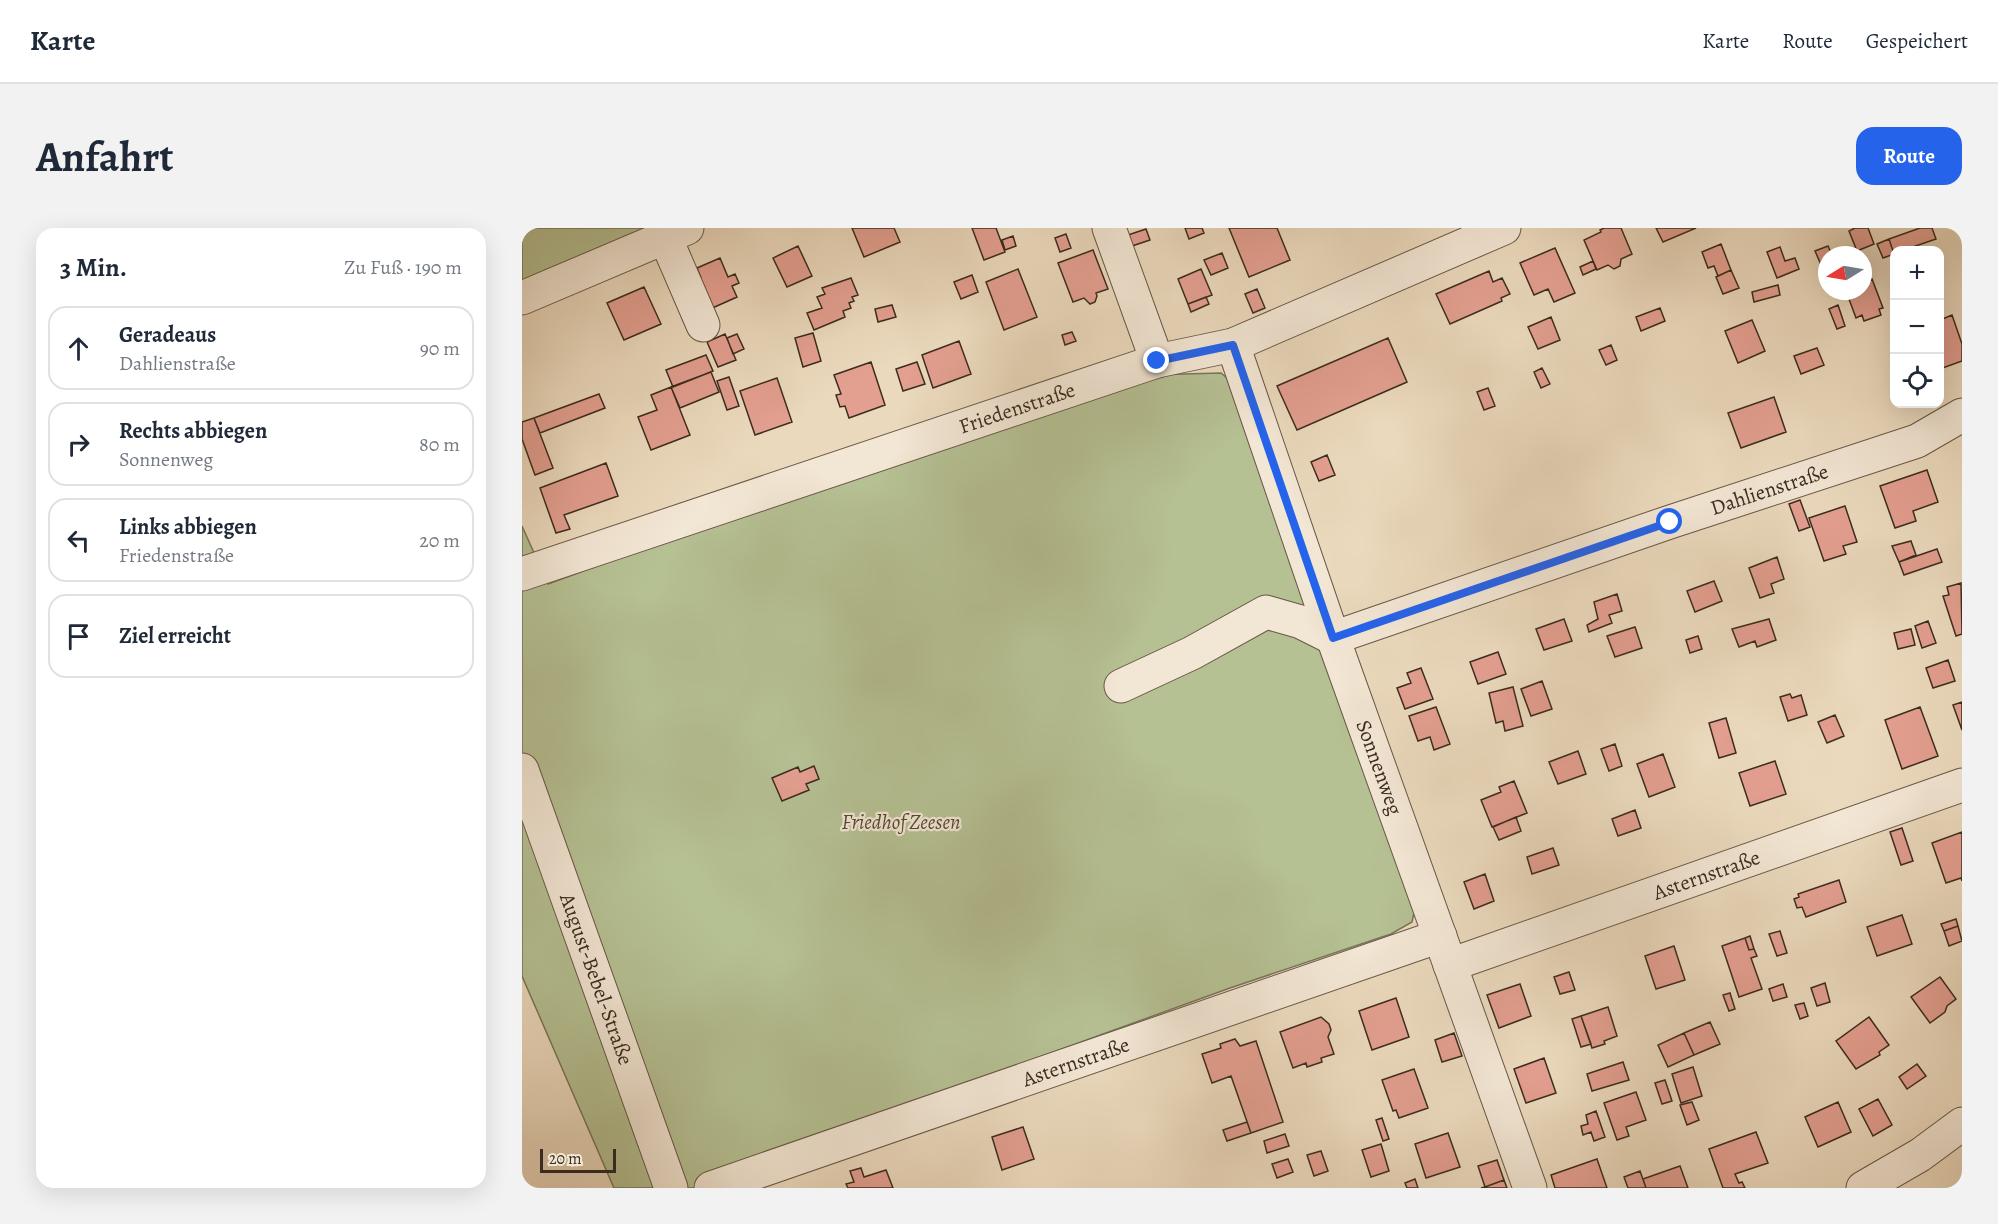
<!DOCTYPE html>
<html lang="de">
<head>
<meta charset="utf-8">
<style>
  body { margin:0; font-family:Alegreya,serif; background:#f2f2f3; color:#1f2937 }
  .controls { position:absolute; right:18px; top:18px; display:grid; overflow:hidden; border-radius:12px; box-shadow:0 6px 24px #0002 }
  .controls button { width:54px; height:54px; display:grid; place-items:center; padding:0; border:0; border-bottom:2px solid #e0e1e3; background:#fff; color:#1f2937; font:30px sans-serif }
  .compass { position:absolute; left:1296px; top:18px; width:54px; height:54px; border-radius:50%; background:#fff; box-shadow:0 6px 24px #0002; rotate:259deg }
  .scale { position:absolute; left:18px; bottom:15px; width:76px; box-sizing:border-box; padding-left:6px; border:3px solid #3c2c1f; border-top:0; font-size:16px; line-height:21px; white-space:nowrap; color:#3c2c1f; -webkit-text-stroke:4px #f2e6d4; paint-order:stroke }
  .stop { position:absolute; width:18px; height:18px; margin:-14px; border:4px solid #2563eb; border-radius:50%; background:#fff }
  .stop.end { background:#2563eb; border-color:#fff; box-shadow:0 2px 6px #0008 }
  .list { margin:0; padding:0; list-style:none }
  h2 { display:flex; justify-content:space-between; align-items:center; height:78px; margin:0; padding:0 24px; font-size:26px }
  h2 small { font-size:20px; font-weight:400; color:#747a83 }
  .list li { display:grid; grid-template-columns:39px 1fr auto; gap:18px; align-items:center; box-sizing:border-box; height:84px; margin:0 12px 12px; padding:0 12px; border:2px solid #e0e1e3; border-radius:18px }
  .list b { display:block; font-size:22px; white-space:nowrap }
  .list p { margin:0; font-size:20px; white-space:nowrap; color:#747a83 }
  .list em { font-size:20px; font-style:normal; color:#747a83 }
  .icon { flex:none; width:33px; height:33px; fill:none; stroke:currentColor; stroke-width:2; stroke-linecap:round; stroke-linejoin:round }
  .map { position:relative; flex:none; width:1440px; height:960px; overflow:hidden; border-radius:18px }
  header { display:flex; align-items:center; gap:36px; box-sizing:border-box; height:84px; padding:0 30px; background:#fff; border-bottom:2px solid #e0e1e3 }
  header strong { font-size:28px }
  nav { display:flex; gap:33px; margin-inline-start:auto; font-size:21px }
  .intro { display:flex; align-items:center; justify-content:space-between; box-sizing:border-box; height:144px; padding:0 36px }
  h1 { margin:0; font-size:42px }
  .button { padding:15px 27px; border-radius:18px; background:#2563eb; color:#fff; font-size:21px; font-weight:700 }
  main { display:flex; gap:36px; padding:0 36px }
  aside { flex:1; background:#fff; border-radius:18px; box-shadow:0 6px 24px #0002 }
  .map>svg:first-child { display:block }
  .green { fill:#b5c093; stroke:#787659; stroke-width:1.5 }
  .building { fill:#e39f90; stroke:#3c2c1f; stroke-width:1.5 }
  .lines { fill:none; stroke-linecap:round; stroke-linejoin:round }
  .minor-casing { stroke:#685746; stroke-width:35 }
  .minor { stroke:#f2e6d4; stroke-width:33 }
  .route { stroke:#2563eb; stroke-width:8 }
  .labels { text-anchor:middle; stroke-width:4.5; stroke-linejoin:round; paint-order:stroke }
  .street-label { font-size:21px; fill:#3c2c1f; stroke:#f2e6d4 }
  .park-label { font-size:21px; font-style:italic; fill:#544a36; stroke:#f2e6d4 }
</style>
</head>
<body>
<header>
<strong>Karte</strong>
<nav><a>Karte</a><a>Route</a><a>Gespeichert</a></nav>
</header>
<div class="intro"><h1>Anfahrt</h1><a class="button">Route</a></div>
<main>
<aside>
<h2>3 Min.<small>Zu Fuß · 190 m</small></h2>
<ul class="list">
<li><svg class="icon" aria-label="ahead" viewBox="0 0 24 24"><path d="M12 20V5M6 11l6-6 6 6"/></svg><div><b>Geradeaus</b><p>Dahlienstraße</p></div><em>90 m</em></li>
<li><svg class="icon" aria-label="right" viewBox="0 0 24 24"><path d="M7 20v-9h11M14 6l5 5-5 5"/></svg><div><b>Rechts abbiegen</b><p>Sonnenweg</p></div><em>80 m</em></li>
<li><svg class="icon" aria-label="left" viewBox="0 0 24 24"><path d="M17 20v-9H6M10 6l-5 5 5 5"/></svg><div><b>Links abbiegen</b><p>Friedenstraße</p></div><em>20 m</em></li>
<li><svg class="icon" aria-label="arrive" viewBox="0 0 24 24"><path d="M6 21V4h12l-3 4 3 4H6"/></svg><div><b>Ziel erreicht</b></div></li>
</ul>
</aside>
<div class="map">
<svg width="1440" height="960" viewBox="0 0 1440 960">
  <rect width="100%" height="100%" fill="#ebd9bd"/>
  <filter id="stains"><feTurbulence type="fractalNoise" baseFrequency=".00333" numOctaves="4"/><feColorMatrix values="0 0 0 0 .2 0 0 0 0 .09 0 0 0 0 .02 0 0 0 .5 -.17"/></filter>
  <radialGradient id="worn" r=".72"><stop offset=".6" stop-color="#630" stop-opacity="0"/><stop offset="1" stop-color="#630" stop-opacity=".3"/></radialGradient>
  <path class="green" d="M0 0H137L0 59Z
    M699 145 712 156 896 666 890 694 869 706 708 760 231 933 240 960H92L0 748V298L26 356 498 183 627 147Z"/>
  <path class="building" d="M330 0H372L378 14 342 29Z
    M450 0H474L483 24 462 32Z
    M663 0H680L682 5 667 11Z
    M707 0H755L768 32 727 49Z
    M1082 0H1099L1110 26 1099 31 1098 38 1092 41 1086 37 1075 42 1062 12 1079 4 1078 2Z
    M1134 0H1174L1141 14Z
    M1333 0H1346L1352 16 1335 23 1327 3Z
    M1398 0H1410L1414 11 1382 22H1372V26L1367 11Z
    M624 1 628 12 610 18 606 7Z
    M544 6 549 20 538 24 533 10Z
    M491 8 494 18 483 22 480 12Z
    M1367 11 1372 26 1361 30 1355 16Z
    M1199 16 1209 42 1196 48 1192 38 1186 40 1180 24Z
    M276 18 290 48 265 59 251 30Z
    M1306 18 1310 27H1305V37L1300 39 1293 23Z
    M1258 19 1263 33 1273 30 1277 41 1255 50 1245 24Z
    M1033 20 1053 65 1032 74 1026 61 1012 67 998 35Z
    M571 22 586 61 574 65 575 68 573 74 568 76 562 70 551 74 536 35Z
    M700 25 706 40 689 47 682 32Z
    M198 30 206 49 213 46 217 55 210 58 215 69 186 82 173 53 179 50 175 40Z
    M1071 33 1074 41 1061 47 1058 39Z
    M496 41 515 89 482 102 464 54Z
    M679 41 690 67 666 76 656 51Z
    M1209 42 1217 60 1201 66 1194 49Z
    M967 43 971 54 980 50 988 66 979 70 980 73 928 96 914 66Z
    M450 47 456 64 439 71 432 54Z
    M329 50 336 67 330 69 332 73 327 75 329 80 321 83 323 89 292 102 285 85 300 80 295 69 303 66 300 60Z
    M1350 51 1361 80 1357 81 1359 87 1342 93 1340 87 1334 90 1324 63H1341V55Z
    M1256 57 1258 67 1232 74 1230 64Z
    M122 59 139 96 102 112 85 75Z
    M735 61 743 80 731 85 723 66Z
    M684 69 687 76 669 84 666 76Z
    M370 77 374 89 356 94 353 81Z
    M1316 77 1323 98 1315 101 1307 81Z
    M1138 80 1143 93 1119 103 1114 89Z
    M1430 87 1440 116V133L1418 141V92Z
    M1029 89 1038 112 1016 121 1006 99Z
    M1230 92 1243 123 1216 135 1203 103Z
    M550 104 554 113 543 117 540 107Z
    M291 105 299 133 281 139 273 110Z
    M203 106 214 132 196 139 185 114Z
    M215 106 222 121 211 126 205 110Z
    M866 110 885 154 775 202 755 158Z
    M437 113 449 146 411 160 400 127Z
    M1089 117 1095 132 1084 137 1077 122Z
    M1295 120 1302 137 1279 146 1272 128Z
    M184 127 191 143 151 159 144 142Z
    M349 134 363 177 327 190 323 178 318 179 314 167 319 166 312 147Z
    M395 134 403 156 381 163 374 141Z
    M1020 140 1028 156 1019 160 1012 144Z
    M189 144 197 164 158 180 149 159Z
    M207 149 217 178 205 182 195 153Z
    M255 150 270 194 233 207 218 163Z
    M149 159 168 207 129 222 116 189 135 182 129 167Z
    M966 160 973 178 962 182 955 164Z
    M77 166 83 180 18 205 12 190Z
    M1252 169 1264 204 1219 220 1206 185Z
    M12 190 31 240 13 247 0 211V194Z
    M805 227 813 247 797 253 789 234Z
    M84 235 96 268 42 287 48 301 34 305 18 260Z
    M1405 242 1416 274 1391 283 1394 293 1373 300 1358 258Z
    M1278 272 1288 299 1277 303 1267 276Z
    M1323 278 1335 314 1321 318 1324 326 1302 333 1287 290Z
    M1389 313 1394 327 1377 334 1370 318Z
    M1415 321 1420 334 1382 347 1377 334Z
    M1255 329 1262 351 1249 356 1252 365 1238 370 1227 340Z
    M1192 353 1200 373 1173 384 1165 363Z
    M1439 355 1440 406 1434 408 1421 368 1427 367 1425 359Z
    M1095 366 1100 383 1087 387 1090 395 1067 404 1065 397 1076 391 1072 374Z
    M1042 391 1050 413 1022 422 1014 401Z
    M1247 391 1254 412 1235 419 1233 413 1217 419 1210 401Z
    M1406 393 1414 415 1400 420 1393 398Z
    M1113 399 1120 420 1093 429 1085 408Z
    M1389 401 1393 417 1376 421 1372 405Z
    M1176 408 1180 421 1168 425 1164 412Z
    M976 424 984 446 956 456 948 434Z
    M1426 432 1433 453 1411 460 1404 440Z
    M899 440 911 471 883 481 875 460 889 455 885 445Z
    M1020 453 1030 481 1009 488 999 461Z
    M991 459 1001 498 983 503 981 493 974 495 967 465Z
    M1268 466 1270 470 1279 467 1285 487 1266 493 1258 469Z
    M1440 474V502L1431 477Z
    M914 479 928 516 912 522 908 509 896 513 887 488Z
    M1398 479 1416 528 1380 541 1363 492Z
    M1313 487 1322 508 1305 515 1296 494Z
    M1204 490 1214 525 1197 530 1187 495Z
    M1093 516 1100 538 1087 543 1079 521Z
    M1056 523 1064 546 1036 556 1027 534Z
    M1141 526 1153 559 1127 569 1115 536Z
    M1253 533 1264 566 1228 578 1217 545Z
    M292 538 297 551 284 556 287 562 260 573 250 550 276 539 278 544Z
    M992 553 1005 585 970 599 959 572 979 564 977 559Z
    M1113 582 1119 600 1096 608 1090 591Z
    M994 589 999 603 977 612 971 599Z
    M1380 600 1391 633 1379 637 1368 604Z
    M1440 604V653L1439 650 1424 655 1410 615Z
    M1031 620 1037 637 1010 646 1005 629Z
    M963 646 972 673 952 681 942 654Z
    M1317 652 1324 674 1284 689 1280 679 1275 680 1272 671 1277 669 1276 666Z
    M1380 687 1390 716 1355 728 1345 699Z
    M1434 691 1436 698 1422 703 1419 696Z
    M1436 698 1440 713 1427 718 1422 703Z
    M1258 703 1265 725 1255 728 1247 706Z
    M1228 708 1232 721 1227 722 1223 710Z
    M1223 710 1227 722 1232 721 1235 728 1229 730 1240 761 1217 769 1200 718Z
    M1152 718 1163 752 1134 761 1123 728Z
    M1047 744 1053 762 1038 766 1032 749Z
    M1418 749 1434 771 1425 778 1423 784 1408 795 1389 769Z
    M1303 755 1308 774 1295 778 1289 760Z
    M998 756 1009 788 977 800 965 767Z
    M1261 756 1265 769 1251 773 1247 761Z
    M1208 765 1213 781 1207 783 1201 767Z
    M874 770 887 809 850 822 837 783Z
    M1282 775 1286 788 1278 791 1273 777Z
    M1086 779 1095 808 1082 813 1083 816 1070 820 1059 788Z
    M1059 788 1069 816 1059 819 1050 791Z
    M799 789 807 796 809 802 806 809 812 826 799 830 800 834 785 839 784 835 771 840 758 804Z
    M1347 789 1367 817 1357 824 1358 827 1334 841 1314 813Z
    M1188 794 1198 816 1172 827 1162 805Z
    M932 805 940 828 920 834 913 812Z
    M1162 805 1172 827 1146 839 1136 817Z
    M713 811 718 818 734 813 761 894 729 905 709 848 690 855 680 826 699 820 698 816Z
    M1022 830 1034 865 1004 875 992 841Z
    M1101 834 1107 852 1070 863 1065 846Z
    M1395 836 1404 848 1385 861 1377 849Z
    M1171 839 1180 868 1159 875 1150 846Z
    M892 841 906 880 877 890 874 882 871 883 860 852Z
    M1143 852 1150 873 1140 876 1133 855Z
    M1114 864 1124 892 1104 899 1107 908 1095 912 1082 875Z
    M1356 871 1370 897 1351 908 1337 881Z
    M1170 874 1177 892 1165 897 1158 877Z
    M1316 874 1329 904 1296 919 1283 889Z
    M1074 883 1083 909 1072 913 1069 904 1061 907 1059 898 1066 896 1064 887Z
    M860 890 867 911 861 913 854 892Z
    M725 894 729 905 705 913 701 902Z
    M501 899 512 931 480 942 470 909Z
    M1234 904 1246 935 1213 946 1217 955 1220 954 1223 960H1201L1187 921Z
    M926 905 938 939 904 950 893 916Z
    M763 906 767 918 745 925 742 913Z
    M859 916 867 943 849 949 840 922Z
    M799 923 806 943 792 948 785 927Z
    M766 931 771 944 755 950 750 936Z
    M1075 931 1085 960H1033L1029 947Z
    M975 932 982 952 963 959 956 938Z
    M1158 938 1166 960H1124L1121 951Z
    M339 940 342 949 364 942 371 960H326L324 956 332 954 328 943Z
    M1118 943 1124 960H1106L1102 949Z
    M893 951 896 960H885L883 955Z
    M982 952 985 960H959L963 959Z"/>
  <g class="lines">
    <g class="minor-casing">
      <g id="minor">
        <path d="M587 0 635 133"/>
        <path d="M143 9 181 97"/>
        <path d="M0 70 165 0"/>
        <path id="s1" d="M711 117 811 410 1008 960"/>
        <path id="s2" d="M0 346 635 133 711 117 982 0"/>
        <path id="s3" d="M599 458 670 425 744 384 779 394 811 410 1148 294 1395 213 1440 187"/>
        <path id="s4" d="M0 542 149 960"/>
        <path id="s5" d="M928 737 1440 557"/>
        <path id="s6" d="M189 960 918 708"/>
        <path d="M1341 960 1398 927 1440 896"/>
      </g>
    </g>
    <use href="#minor" class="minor"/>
  </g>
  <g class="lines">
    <path class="route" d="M635 133 711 117 811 410 1148 294"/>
  </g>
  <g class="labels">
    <g class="street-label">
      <text dy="7" stroke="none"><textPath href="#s2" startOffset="522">Friedenstraße</textPath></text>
      <text dy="7" stroke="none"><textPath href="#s3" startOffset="696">Dahlienstraße</textPath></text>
      <text dy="7" stroke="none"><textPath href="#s1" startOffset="447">Sonnenweg</textPath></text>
      <text dy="7" stroke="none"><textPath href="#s5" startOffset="272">Asternstraße</textPath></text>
      <text dy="7" stroke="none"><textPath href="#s4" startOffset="222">August-Bebel-Straße</textPath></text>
      <text dy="7" stroke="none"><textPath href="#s6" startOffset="386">Asternstraße</textPath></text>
    </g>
    <g class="park-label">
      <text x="379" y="601">Friedhof Zeesen</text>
    </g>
  </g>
  <rect width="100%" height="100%" filter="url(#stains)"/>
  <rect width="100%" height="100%" fill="url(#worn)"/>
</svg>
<div class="controls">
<button>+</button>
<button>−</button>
<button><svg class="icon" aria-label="locate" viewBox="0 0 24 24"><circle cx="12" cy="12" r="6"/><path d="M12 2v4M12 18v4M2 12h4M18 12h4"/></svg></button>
</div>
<svg class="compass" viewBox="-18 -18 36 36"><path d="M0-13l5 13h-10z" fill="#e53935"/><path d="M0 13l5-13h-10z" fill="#747a83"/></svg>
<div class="scale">20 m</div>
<div class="stop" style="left:1148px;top:294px"></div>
<div class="stop end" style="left:635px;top:133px"></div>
</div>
</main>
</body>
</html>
